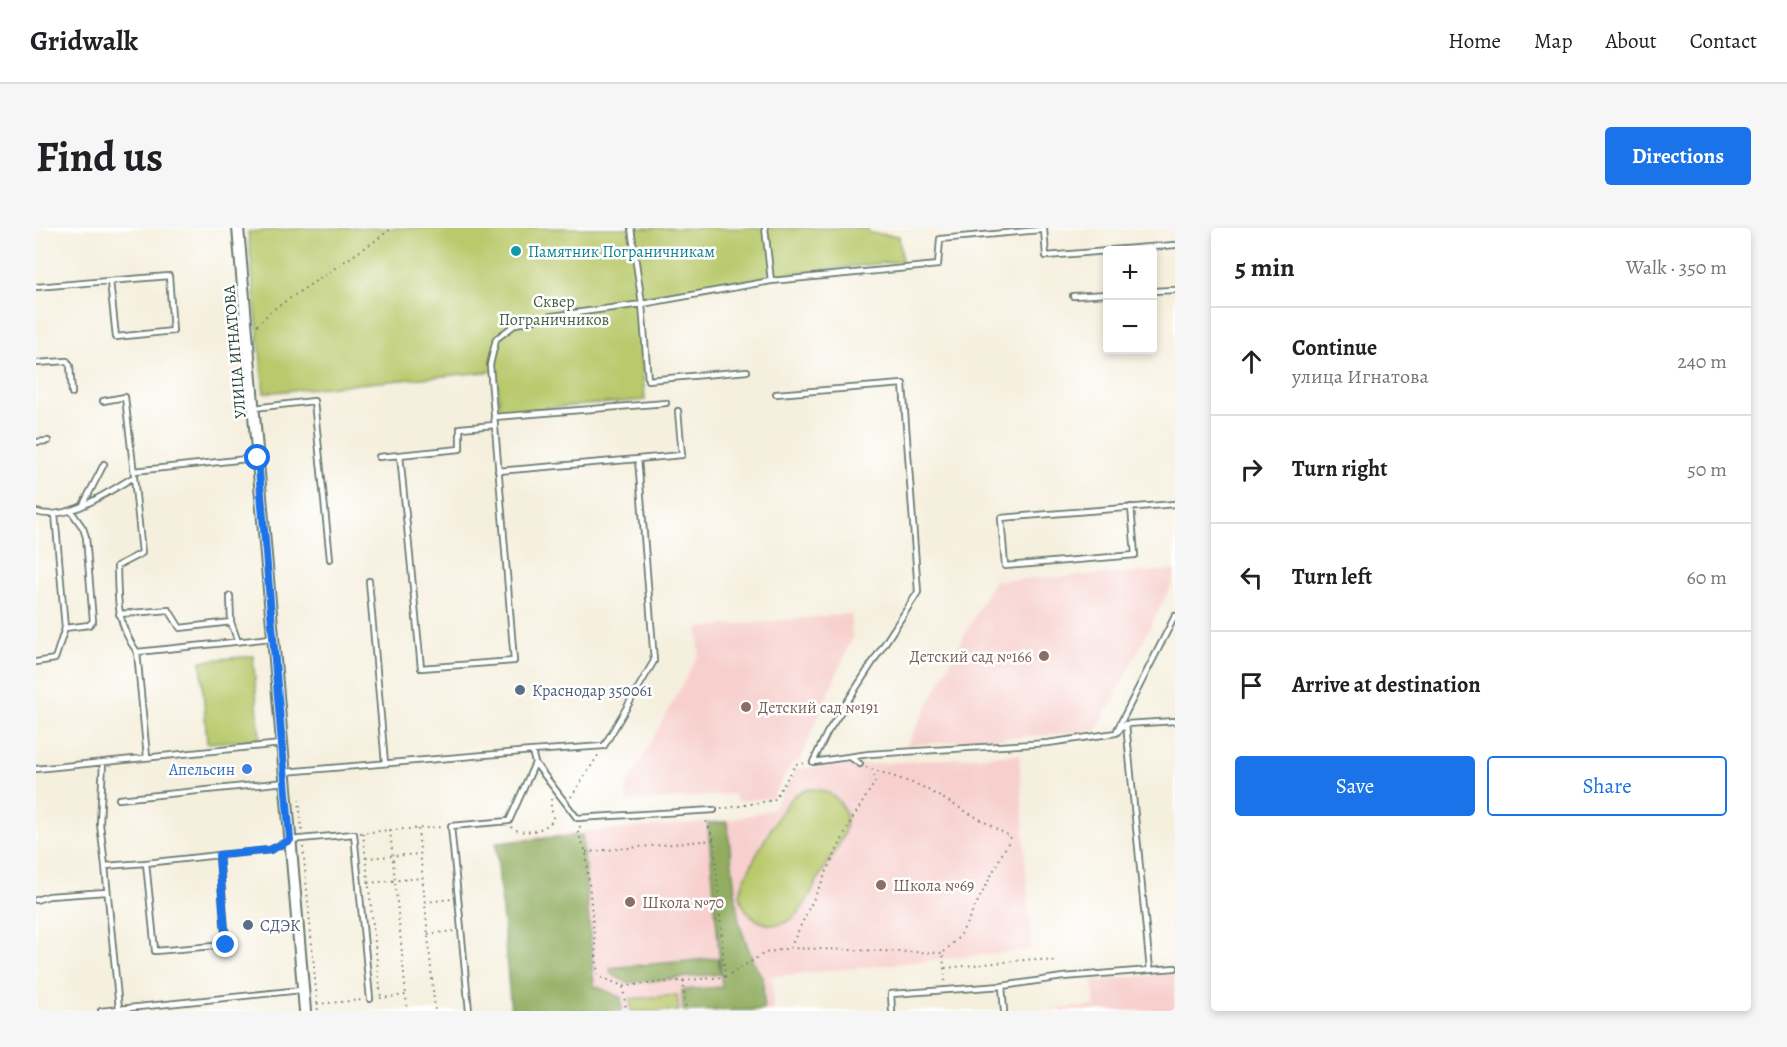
<!DOCTYPE html>
<html lang="en">
<head>
<meta charset="utf-8">
<style>
  body { margin:0; font-family:Alegreya,serif; background:#f6f6f6; color:#202124 }
  .controls { position:absolute; right:18px; top:18px; display:grid; overflow:hidden; border-radius:6px; box-shadow:0 3px 9px #0003 }
  .controls button { width:54px; height:54px; display:grid; place-items:center; padding:0; border:0; border-bottom:2px solid #e0e0e0; background:#fff; color:#202124; font:30px sans-serif }
  .stop { position:absolute; width:18px; height:18px; margin:-14px; border:4px solid #1a73e8; border-radius:50%; background:#fff }
  .stop.end { background:#1a73e8; border-color:#fff; box-shadow:0 2px 6px #0008 }
  .list { margin:0; padding:0; list-style:none }
  h2 { display:flex; justify-content:space-between; align-items:center; height:78px; margin:0; padding:0 24px; font-size:26px }
  h2 small { font-size:20px; font-weight:400; color:#757577 }
  .list li { display:grid; grid-template-columns:39px 1fr auto; gap:18px; align-items:center; box-sizing:border-box; height:108px; padding:0 24px; border-top:2px solid #e0e0e0 }
  .list b { display:block; font-size:22px; white-space:nowrap }
  .list p { margin:0; font-size:20px; white-space:nowrap; color:#757577 }
  .list em { font-size:20px; font-style:normal; color:#757577 }
  .actions { display:flex; gap:12px; padding:18px 24px }
  .actions a { flex:1; padding:14px 0; border:2px solid #1a73e8; border-radius:6px; text-align:center; font-size:21px; color:#1a73e8 }
  .actions .main { background:#1a73e8; color:#fff }
  .icon { flex:none; width:33px; height:33px; fill:none; stroke:currentColor; stroke-width:2; stroke-linecap:round; stroke-linejoin:round }
  .map { position:relative; flex:none; width:1139px; height:783px; overflow:hidden; border-radius:6px }
  header { display:flex; align-items:center; gap:36px; box-sizing:border-box; height:84px; padding:0 30px; background:#fff; border-bottom:2px solid #e0e0e0 }
  header strong { font-size:28px }
  nav { display:flex; gap:33px; margin-inline-start:auto; font-size:21px }
  .intro { display:flex; align-items:center; justify-content:space-between; box-sizing:border-box; height:144px; padding:0 36px }
  h1 { margin:0; font-size:42px }
  .button { padding:15px 27px; border-radius:6px; background:#1a73e8; color:#fff; font-size:21px; font-weight:700 }
  main { display:flex; gap:36px; padding:0 36px }
  aside { flex:1; background:#fff; border-radius:6px; box-shadow:0 3px 9px #0003 }
  .map>svg:first-child { display:block }
  .built { fill:#f7d0cd }
  .green { fill:#b9c96c; stroke:#6c8350; stroke-width:1.5 }
  .forest { fill:#92ad60; stroke:#58754a; stroke-width:1.5 }
  .lines { fill:none; stroke-linecap:round; stroke-linejoin:round }
  .service-casing { stroke:#6a7b6f; stroke-width:8 }
  .tertiary-casing { stroke:#6a7b6f; stroke-width:14 }
  .path { stroke:#6a7b6f; stroke-width:2; stroke-dasharray:1.5 4.5; stroke-linecap:butt }
  .service { stroke:#fff; stroke-width:4.5 }
  .tertiary { stroke:#fff; stroke-width:10 }
  .route { stroke:#1a73e8; stroke-width:8 }
  .culture-dot { fill:#0f9aa8; stroke:#fff; stroke-width:2 }
  .education-dot { fill:#8d6e63; stroke:#fff; stroke-width:2 }
  .service-dot { fill:#5c6f8a; stroke:#fff; stroke-width:2 }
  .shop-dot { fill:#3f7fe0; stroke:#fff; stroke-width:2 }
  .labels { text-anchor:middle; stroke-width:5; stroke-linejoin:round; paint-order:stroke }
  .culture-label { font-size:16px; fill:#0d838f; stroke:#fff; text-anchor:start }
  .park-label { font-size:16px; fill:#466042; stroke:#fff }
  .street-label { font-size:16px; fill:#1f3d34; stroke:#fff }
  .education-label { font-size:16px; fill:#785e54; stroke:#fff; text-anchor:start }
  .service-label { font-size:16px; fill:#4e5e75; stroke:#fff; text-anchor:start }
  .shop-label { font-size:16px; fill:#366cbe; stroke:#fff; text-anchor:end }
</style>
</head>
<body>
<header>
<strong>Gridwalk</strong>
<nav><a>Home</a><a>Map</a><a>About</a><a>Contact</a></nav>
</header>
<div class="intro"><h1>Find us</h1><a class="button">Directions</a></div>
<main>
<div class="map">
<svg width="1139" height="783" viewBox="0 0 1139 783">
  <rect width="100%" height="100%" fill="#fff"/>
  <filter id="ink" filterUnits="userSpaceOnUse"><feTurbulence type="fractalNoise" baseFrequency=".0167" numOctaves="2"/><feDisplacementMap in="SourceGraphic" scale="12" xChannelSelector="R" yChannelSelector="G"/><feConvolveMatrix kernelMatrix="1 2 1 2 8 2 1 2 1" color-interpolation-filters="sRGB"/></filter>
  <filter id="wash" filterUnits="userSpaceOnUse"><feTurbulence type="fractalNoise" baseFrequency=".008" numOctaves="4" result="noise"/><feDisplacementMap in="SourceGraphic" scale="24" xChannelSelector="R" yChannelSelector="G"/><feGaussianBlur stdDeviation="1.35" result="paint"/><feColorMatrix in="noise" values="0 0 0 0 0 0 0 0 0 0 0 0 0 0 0 0 0 1.4 0 .05"/><feComposite in="paint" operator="in"/></filter>
  <g filter="url(#wash)">
    <rect width="100%" height="100%" fill="#f5efdd"/>
    <path class="built" d="M1139 342V350L1061 503 871 517 957 353Z
      M815 386 816 410 763 534 758 533 736 570 700 573 699 566 591 574V558L663 426 662 400Z
      M983 526 995 722 722 750H736L737 783H495L481 610 694 592 737 581 760 541Z
      M1139 745V783H1003L1059 778 1057 753Z"/>
    <path class="green" d="M269 0H831L833 5 863 8 866 33 748 46 601 71 609 172 464 184 460 143 228 165 212 4Z
      M217 428 224 511 171 515 165 433Z
      M776 561C787 562 798 566 804 575 822 598 795 629 783 649 775 663 767 686 752 693 742 699 730 697 721 692 712 687 705 677 704 666 704 653 745 580 756 570 761 564 769 562 776 561Z
      M641 767 643 783H595L594 771Z"/>
    <path class="forest" d="M691 594 703 695 717 733 727 751 728 782 647 783 646 762 686 759 672 595Z
      M546 607 558 758 585 769 586 783H475L460 615Z
      M682 730 684 746 592 755 575 746 574 740Z"/>
  </g>
  <g filter="url(#ink)">
    <g class="lines">
      <g class="service-casing">
        <path id="service" d="M729 0 735 53 902 37 904 11 1004 2 1008 1 1010 28 1072 23
          M1076 22 1139 17
          M0 59 133 48 137 103 80 109 74 53
          M1116 63 1139 62
          M1037 68 1072 66
          M0 135 31 133 34 138 36 165
          M711 143 612 152 606 76 735 53
          M740 166 867 156 882 364 791 505 777 534 833 526 1012 515 1080 505 1090 496 1139 493
          M67 173 89 169 98 246
          M218 180 278 173 294 331
          M458 189 630 175
          M0 214 12 213
          M364 227 385 440 478 433 454 137 460 111 480 96 516 88 606 76 595 0
          M343 229 424 221V200L459 197
          M602 231 646 227 642 183
          M98 243 220 230
          M462 243 602 231 618 433 568 518 496 523
          M47 277 68 236
          M1095 279 1099 327 969 338 965 290 1139 276
          M0 284C32 294 71 264 98 249L106 325 81 338C82 372 80 395 101 424L236 410
          M333 353 349 535
          M194 368 195 394 202 414
          M83 386 133 382 144 400 195 394
          M29 400 53 397 57 393 50 309 47 300 35 283
          M101 424 111 529
          M0 434 19 431 29 400 19 286
          M1090 496 1114 742
          M1081 502 1139 388
          M814 529 824 536
          M67 534 64 596 69 638 110 635 119 723 190 717 183 627 234 622 254 612 318 606 334 771
          M0 541 245 516
          M248 544 496 523 499 535 541 590 678 582
          M83 571 250 554
          M110 635 183 627
          M69 638 83 781 265 762
          M0 672 13 668 70 664
          M966 758 968 783
          M65 783 83 781
          M433 783 415 598 473 593 499 535
          M856 783 855 766 966 758 1027 749 1139 740"/>
      </g>
      <g class="tertiary-casing">
        <path id="tertiary" d="M202 0 269 783"/>
      </g>
      <path class="path" d="M221 97 235 83 339 13 356 0
        M830 539 885 558 975 609 924 708 907 725
        M535 569 563 526
        M263 571 266 604
        M685 581 738 572 760 536 772 535
        M544 598 542 605 550 624 562 748 587 758 689 749 678 612 670 593 672 591
        M475 599C486 608 508 603 517 592 517 583 513 577 516 568
        M382 601 399 783
        M354 602 408 599
        M324 605 354 602 370 767
        M327 605 345 770
        M267 619 282 783
        M550 624 678 612
        M330 630 384 626
        M332 655 386 650
        M389 674 416 671
        M392 706 419 703
        M754 720 815 593 839 554 838 543
        M909 740 998 731 1021 734
        M689 749 729 725 754 720 907 725 909 755
        M647 753 650 783
        M587 759 590 783
        M344 770 370 767 371 783
        M281 776 326 772"/>
      <use href="#service" class="service"/>
      <use href="#tertiary" class="tertiary"/>
    </g>
  </g>
  <g class="lines" filter="url(#ink)">
    <path class="route" d="M190 717 183 627 234 622 254 612 222 230"/>
  </g>
  <circle class="culture-dot" cx="480" cy="23" r="6"/>
  <g class="education-dot">
    <circle cx="1008" cy="428" r="6"/>
    <circle cx="710" cy="479" r="6"/>
    <circle cx="845" cy="657" r="6"/>
    <circle cx="594" cy="674" r="6"/>
  </g>
  <g class="service-dot">
    <circle cx="484" cy="462" r="6"/>
    <circle cx="212" cy="697" r="6"/>
  </g>
  <circle class="shop-dot" cx="211" cy="541" r="6"/>
  <g class="labels">
    <g class="culture-label">
      <text x="492" y="29">Памятник Пограничникам</text>
    </g>
    <g class="park-label">
      <text x="518" y="79">Сквер<tspan x="518" dy="18">Пограничников</tspan></text>
    </g>
    <g class="street-label">
      <text transform="translate(198 124) rotate(-95)" y="6">УЛИЦА ИГНАТОВА</text>
    </g>
    <g class="education-label">
      <text x="996" y="434" text-anchor="end">Детский сад №166</text>
      <text x="722" y="485">Детский сад №191</text>
      <text x="857" y="663">Школа №69</text>
      <text x="606" y="680">Школа №70</text>
    </g>
    <g class="service-label">
      <text x="496" y="468">Краснодар 350061</text>
      <text x="224" y="703">СДЭК</text>
    </g>
    <g class="shop-label">
      <text x="199" y="547">Апельсин</text>
    </g>
  </g>
</svg>
<div class="controls">
<button>+</button>
<button>−</button>
</div>
<div class="stop" style="left:222px;top:230px"></div>
<div class="stop end" style="left:190px;top:717px"></div>
</div>
<aside>
<h2>5 min<small>Walk · 350 m</small></h2>
<ul class="list">
<li><svg class="icon" aria-label="ahead" viewBox="0 0 24 24"><path d="M12 20V5M6 11l6-6 6 6"/></svg><div><b>Continue</b><p>улица Игнатова</p></div><em>240 m</em></li>
<li><svg class="icon" aria-label="right" viewBox="0 0 24 24"><path d="M7 20v-9h11M14 6l5 5-5 5"/></svg><div><b>Turn right</b></div><em>50 m</em></li>
<li><svg class="icon" aria-label="left" viewBox="0 0 24 24"><path d="M17 20v-9H6M10 6l-5 5 5 5"/></svg><div><b>Turn left</b></div><em>60 m</em></li>
<li><svg class="icon" aria-label="arrive" viewBox="0 0 24 24"><path d="M6 21V4h12l-3 4 3 4H6"/></svg><div><b>Arrive at destination</b></div></li>
</ul>
<div class="actions"><a class="main">Save</a><a>Share</a></div>
</aside>
</main>
</body>
</html>
